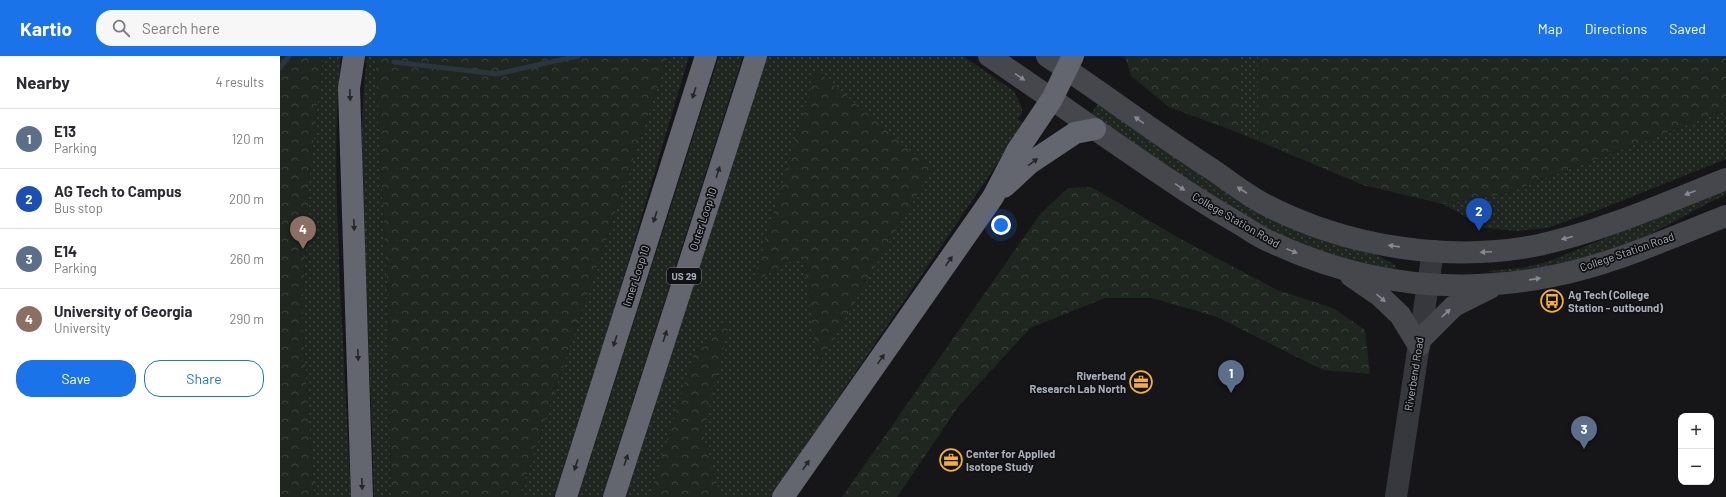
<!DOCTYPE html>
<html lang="en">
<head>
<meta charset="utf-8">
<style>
  body { margin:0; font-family:Barlow,sans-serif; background:#f7f7f7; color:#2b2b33 }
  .controls { position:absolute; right:12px; bottom:12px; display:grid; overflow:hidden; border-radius:8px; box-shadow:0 1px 3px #0004 }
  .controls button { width:36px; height:36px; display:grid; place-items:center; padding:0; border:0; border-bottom:1px solid #e1e1e2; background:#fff; color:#2b2b33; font:20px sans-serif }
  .you { position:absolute; left:721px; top:169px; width:14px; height:14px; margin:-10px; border:3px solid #fff; border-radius:50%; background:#1a73e8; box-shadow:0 0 0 6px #1a73e833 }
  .badge { display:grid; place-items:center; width:26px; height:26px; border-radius:50%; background:#1a73e8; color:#fff; font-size:13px; font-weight:700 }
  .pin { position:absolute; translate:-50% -33px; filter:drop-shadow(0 1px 2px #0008) }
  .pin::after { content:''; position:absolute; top:21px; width:14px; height:12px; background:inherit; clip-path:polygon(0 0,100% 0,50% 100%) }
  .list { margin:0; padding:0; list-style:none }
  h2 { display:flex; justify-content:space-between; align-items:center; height:52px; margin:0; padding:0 16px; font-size:17px }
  h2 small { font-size:13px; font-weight:400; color:#7c7c81 }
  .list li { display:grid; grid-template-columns:26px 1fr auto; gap:12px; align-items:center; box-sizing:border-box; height:60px; padding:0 16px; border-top:1px solid #e1e1e2 }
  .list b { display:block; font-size:15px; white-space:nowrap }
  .list p { margin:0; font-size:13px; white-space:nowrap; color:#7c7c81 }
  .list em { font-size:13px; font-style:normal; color:#7c7c81 }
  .actions { display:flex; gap:8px; padding:12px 16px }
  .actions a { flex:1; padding:9px 0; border:1px solid #1a73e8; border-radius:16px; text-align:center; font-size:14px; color:#1a73e8 }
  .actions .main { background:#1a73e8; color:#fff }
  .icon { flex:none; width:22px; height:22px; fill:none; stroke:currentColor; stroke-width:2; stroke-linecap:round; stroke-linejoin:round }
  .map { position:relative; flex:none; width:1446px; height:441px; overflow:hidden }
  header { display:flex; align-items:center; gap:24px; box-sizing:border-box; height:56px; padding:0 20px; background:#1a73e8; color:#fff }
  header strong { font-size:19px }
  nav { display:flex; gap:22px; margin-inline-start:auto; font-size:14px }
  .search { width:280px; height:36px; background:#f7f7f7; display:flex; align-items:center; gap:10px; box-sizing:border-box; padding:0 14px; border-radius:16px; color:#7c7c81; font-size:15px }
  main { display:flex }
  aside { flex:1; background:#fff }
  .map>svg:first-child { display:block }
  .grass { fill:url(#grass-dots) }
  .forest { fill:url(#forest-crowns) }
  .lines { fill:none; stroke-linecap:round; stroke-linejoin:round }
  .stream { stroke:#2c353c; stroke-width:5 }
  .tertiary { stroke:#37383d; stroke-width:22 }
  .secondary { stroke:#45474d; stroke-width:22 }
  .motorway { stroke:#63666e; stroke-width:22 }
  .oneway { fill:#858993 }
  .oneway2 { fill:#26262a }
  .labels { text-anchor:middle; stroke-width:3.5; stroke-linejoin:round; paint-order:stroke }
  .shield { fill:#111113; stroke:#7b7e86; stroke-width:1 }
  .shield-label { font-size:10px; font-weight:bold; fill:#a8adb8 }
  .street-label { font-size:11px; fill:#a8adb8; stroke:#111113 }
  .poi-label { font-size:11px; font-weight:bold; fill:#a8adb8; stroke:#111113; text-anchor:start }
</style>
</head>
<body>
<header>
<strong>Kartio</strong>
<div class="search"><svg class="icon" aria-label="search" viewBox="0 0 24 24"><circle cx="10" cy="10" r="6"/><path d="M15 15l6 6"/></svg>Search here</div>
<nav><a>Map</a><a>Directions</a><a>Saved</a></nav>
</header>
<main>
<aside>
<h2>Nearby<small>4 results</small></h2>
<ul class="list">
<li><span class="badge" style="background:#5c6f8a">1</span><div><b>E13</b><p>Parking</p></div><em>120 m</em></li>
<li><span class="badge" style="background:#1a4fb4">2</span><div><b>AG Tech to Campus</b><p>Bus stop</p></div><em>200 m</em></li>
<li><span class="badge" style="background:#5c6f8a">3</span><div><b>E14</b><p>Parking</p></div><em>260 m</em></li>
<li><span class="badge" style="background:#8d6e63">4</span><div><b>University of Georgia</b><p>University</p></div><em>290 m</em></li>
</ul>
<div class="actions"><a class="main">Save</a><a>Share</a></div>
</aside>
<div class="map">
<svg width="1446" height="441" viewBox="0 0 1446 441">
  <defs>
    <pattern id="grass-dots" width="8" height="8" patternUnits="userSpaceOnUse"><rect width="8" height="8" fill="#1e261f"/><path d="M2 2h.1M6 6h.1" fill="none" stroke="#3c433d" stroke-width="1.8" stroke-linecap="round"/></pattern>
    <pattern id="forest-crowns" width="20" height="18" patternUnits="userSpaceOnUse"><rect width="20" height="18" fill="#1e261f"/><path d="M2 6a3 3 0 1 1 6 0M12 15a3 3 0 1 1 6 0" fill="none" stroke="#3c433d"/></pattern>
  </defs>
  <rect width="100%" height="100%" fill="#161618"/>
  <path class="grass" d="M43 0H61C53 77 57 153 60 230 64 300 67 371 71 441H34L22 265 30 114Z
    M87 0H95L108 244 111 441H94C92 361 88 282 85 202 82 135 79 67 87 0Z
    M388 0H409L332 261 274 441H239Z
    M439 0H463L322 441H298Z
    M486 0H683L734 35 742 52V57L738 63 743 66 719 105 491 441H346Z
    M959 0H978V85L959 77Z
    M818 48 1079 194 1097 199 1115 209 1116 213 1112 214 1052 199 995 177 952 154 811 58Z
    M1446 54V103L1316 155 1267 172 1237 175 1206 172 1163 148 1224 138Z
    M1446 133V139C1419 150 1394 167 1368 179 1329 196 1287 209 1245 214 1232 216 1219 220 1207 215L1241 212 1267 206Z"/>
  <path class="forest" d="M0 0H43L30 114 22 265 34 441H0Z
    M95 0H388L239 441H111L108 244Z
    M845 0H959V77L889 51 851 20Z
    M978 0H1446V54L1224 138 1163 148 1083 129 978 85Z
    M536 14 652 113 538 309 523 199 473 226Z
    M811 131 901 183 997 234 1053 252 1085 274 1090 318 1043 314 937 261 872 242H825L750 272 678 351 617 441H562L761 157 788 132Z
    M449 267 423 378 441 441H369L416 292Z"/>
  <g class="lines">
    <path class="stream" d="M114 6 217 18 298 0
      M0 12 9 0"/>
    <path class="tertiary" d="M1116 441 1153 195"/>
    <path class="secondary" d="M709 0C771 42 831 85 894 127 916 142 939 156 963 170 972 176 981 182 991 186 1081 228 1175 240 1273 220 1333 208 1390 182 1446 160
      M767 0C821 36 873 75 927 110 947 123 966 139 986 149 1068 191 1169 207 1259 189 1323 175 1385 147 1446 123
      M1071 220 1100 240 1120 259 1139 290
      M1139 285 1174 250 1210 232"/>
    <path class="motorway" d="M74 0 69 32 82 441
      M724 131 750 107 795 77 815 73
      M286 441 426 0
      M334 441 476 0
      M503 441 713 141 737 95 772 43 793 0"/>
  </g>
  <defs><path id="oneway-solid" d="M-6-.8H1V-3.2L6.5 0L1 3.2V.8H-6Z"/></defs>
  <g class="oneway">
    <use href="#oneway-solid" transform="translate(740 21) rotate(34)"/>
    <use href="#oneway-solid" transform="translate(859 64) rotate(-145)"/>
    <use href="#oneway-solid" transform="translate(900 131) rotate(34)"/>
    <use href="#oneway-solid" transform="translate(962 134) rotate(-147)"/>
    <use href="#oneway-solid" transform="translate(1410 137) rotate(159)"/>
    <use href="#oneway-solid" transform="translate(1287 182) rotate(166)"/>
    <use href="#oneway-solid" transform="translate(1114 190) rotate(-172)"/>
    <use href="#oneway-solid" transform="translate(1012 195) rotate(22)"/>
    <use href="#oneway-solid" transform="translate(1206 196) rotate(177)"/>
    <use href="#oneway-solid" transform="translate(1255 223) rotate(-8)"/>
    <use href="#oneway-solid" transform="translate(1101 242) rotate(41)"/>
    <use href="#oneway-solid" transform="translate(1166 257) rotate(-43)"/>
  </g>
  <g class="oneway2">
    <use href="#oneway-solid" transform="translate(414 37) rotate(108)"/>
    <use href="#oneway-solid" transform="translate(70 39) rotate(88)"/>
    <use href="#oneway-solid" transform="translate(753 106) rotate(-37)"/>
    <use href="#oneway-solid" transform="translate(438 116) rotate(-72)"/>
    <use href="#oneway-solid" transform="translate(375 161) rotate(108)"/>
    <use href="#oneway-solid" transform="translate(74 169) rotate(88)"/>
    <use href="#oneway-solid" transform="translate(669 205) rotate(-55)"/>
    <use href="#oneway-solid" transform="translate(385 280) rotate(-72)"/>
    <use href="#oneway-solid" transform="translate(335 285) rotate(108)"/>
    <use href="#oneway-solid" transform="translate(78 299) rotate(88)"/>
    <use href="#oneway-solid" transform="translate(601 303) rotate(-55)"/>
    <use href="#oneway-solid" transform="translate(346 404) rotate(-72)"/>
    <use href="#oneway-solid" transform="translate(296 409) rotate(108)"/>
    <use href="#oneway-solid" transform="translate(526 409) rotate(-55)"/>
    <use href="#oneway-solid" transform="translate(82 428) rotate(88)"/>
  </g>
  <defs>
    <g id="bus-ring" transform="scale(1.15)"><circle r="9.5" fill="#111113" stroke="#f2b134" stroke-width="1.5"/><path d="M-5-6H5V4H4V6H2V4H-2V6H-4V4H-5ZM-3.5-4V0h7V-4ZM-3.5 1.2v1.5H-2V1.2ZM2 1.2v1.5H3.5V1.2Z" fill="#f2b134"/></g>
    <g id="office-ring" transform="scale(1.15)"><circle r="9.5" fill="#111113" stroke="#f2b134" stroke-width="1.5"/><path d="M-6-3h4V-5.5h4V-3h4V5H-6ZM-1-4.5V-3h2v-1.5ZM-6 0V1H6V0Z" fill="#f2b134"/></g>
  </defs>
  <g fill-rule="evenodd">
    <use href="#bus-ring" x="1272" y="245"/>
    <use href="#office-ring" x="861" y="326"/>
    <use href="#office-ring" x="671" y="404"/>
  </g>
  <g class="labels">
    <rect class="shield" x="387" y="212" width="34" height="16" rx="3"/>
    <g class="shield-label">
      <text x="404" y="224">US 29</text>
    </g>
    <g class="street-label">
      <text transform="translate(423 163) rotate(-72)" y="4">Outer Loop 10</text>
      <text transform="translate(956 164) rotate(30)" y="4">College Station Road</text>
      <text transform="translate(1347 196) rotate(-19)" y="4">College Station Road</text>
      <text transform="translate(356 220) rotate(-72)" y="4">Inner Loop 10</text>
      <text transform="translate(1134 318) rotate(-81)" y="4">Riverbend Road</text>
    </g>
    <g class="poi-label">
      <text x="1288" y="243">Ag Tech (College<tspan x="1288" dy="13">Station - outbound)</tspan></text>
      <text x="846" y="324" text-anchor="end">Riverbend<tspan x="846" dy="13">Research Lab North</tspan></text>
      <text x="686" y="402">Center for Applied<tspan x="686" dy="13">Isotope Study</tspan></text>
    </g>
  </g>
</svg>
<div class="controls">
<button>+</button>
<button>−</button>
</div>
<div class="you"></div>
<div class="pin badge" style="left:951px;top:337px;background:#5c6f8a">1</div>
<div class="pin badge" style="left:1199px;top:175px;background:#1a4fb4">2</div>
<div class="pin badge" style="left:1304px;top:393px;background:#5c6f8a">3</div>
<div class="pin badge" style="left:23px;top:193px;background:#8d6e63">4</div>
</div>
</main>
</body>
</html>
